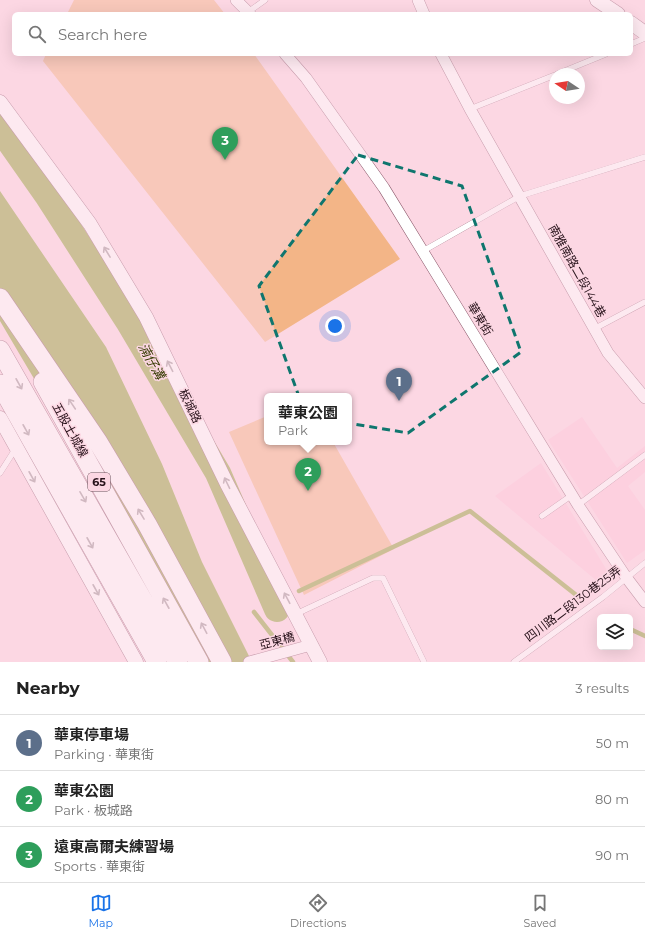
<!DOCTYPE html>
<html lang="en">
<head>
<meta charset="utf-8">
<style>
  body { margin:0; font-family:Montserrat,"Noto Sans TC",sans-serif; background:#f6f6f6; color:#222 }
  .controls { position:absolute; right:12px; bottom:12px; display:grid; overflow:hidden; border-radius:6px; box-shadow:0 4px 16px #0002 }
  .controls button { width:36px; height:36px; display:grid; place-items:center; padding:0; border:0; border-bottom:1px solid #e0e0e0; background:#fff; color:#222; font:20px sans-serif }
  .compass { position:absolute; left:549px; top:68px; width:36px; height:36px; border-radius:50%; background:#fff; box-shadow:0 4px 16px #0002; rotate:282deg }
  .you { position:absolute; left:335px; top:326px; width:14px; height:14px; margin:-10px; border:3px solid #fff; border-radius:50%; background:#1a73e8; box-shadow:0 0 0 6px #1a73e833 }
  .badge { display:grid; place-items:center; width:26px; height:26px; border-radius:50%; background:#1a73e8; color:#fff; font-size:13px; font-weight:700 }
  .pin { position:absolute; translate:-50% -33px; filter:drop-shadow(0 1px 2px #0008) }
  .pin::after { content:''; position:absolute; top:21px; width:14px; height:12px; background:inherit; clip-path:polygon(0 0,100% 0,50% 100%) }
  .popup { position:absolute; left:264px; top:393px; width:88px; height:52px; box-sizing:border-box; display:grid; place-content:center; border-radius:6px; background:#fff; filter:drop-shadow(0 1px 3px #0005); font-size:13px; white-space:nowrap; color:#767676 }
  .popup b { font-size:15px; color:#222 }
  .popup::after { content:''; position:absolute; left:50%; top:100%; margin-left:-8px; border:8px solid transparent; border-top-color:#fff }
  .list { margin:0; padding:0; list-style:none }
  h2 { display:flex; justify-content:space-between; align-items:center; height:52px; margin:0; padding:0 16px; font-size:17px }
  h2 small { font-size:13px; font-weight:400; color:#767676 }
  .list li { display:grid; grid-template-columns:26px 1fr auto; gap:12px; align-items:center; box-sizing:border-box; height:56px; padding:0 16px; border-top:1px solid #e0e0e0 }
  .list b { display:block; font-size:15px; white-space:nowrap }
  .list p { margin:0; font-size:13px; white-space:nowrap; color:#767676 }
  .list em { font-size:13px; font-style:normal; color:#767676 }
  .icon { flex:none; width:22px; height:22px; fill:none; stroke:currentColor; stroke-width:2; stroke-linecap:round; stroke-linejoin:round }
  .map { position:relative; flex:none; width:645px; height:662px; overflow:hidden }
  .search { position:absolute; background:#fff; box-shadow:0 4px 16px #0002; left:12px; right:12px; top:12px; height:44px; display:flex; align-items:center; gap:10px; box-sizing:border-box; padding:0 14px; border-radius:6px; color:#767676; font-size:15px }
  .sheet { height:220px; background:#fff }
  nav { display:flex; justify-content:space-around; align-items:center; box-sizing:border-box; height:56px; border-top:1px solid #e0e0e0; background:#fff; font-size:11px; color:#767676 }
  nav a { display:grid; justify-items:center; gap:2px }
  nav .on { color:#1a73e8 }
  .map>svg:first-child { display:block }
  .built { fill:#fec7d9 }
  .green { fill:#f3b587 }
  .water { fill:#93a23a }
  .lines { fill:none; stroke-linecap:round; stroke-linejoin:round }
  .stream { stroke:#93a23a; stroke-width:4.5 }
  .river { stroke:#93a23a; stroke-width:26 }
  .service-casing { stroke:#8b576a; stroke-width:6 }
  .minor-casing { stroke:#8b576a; stroke-width:12 }
  .tertiary-casing { stroke:#8b576a; stroke-width:15 }
  .trunk-casing { stroke:#8b576a; stroke-width:20 }
  .service { stroke:#fff; stroke-width:5.5 }
  .minor { stroke:#fff; stroke-width:11 }
  .tertiary { stroke:#fff; stroke-width:14 }
  .trunk { stroke:#fff; stroke-width:19 }
  .oneway { stroke:#9e9498 }
  .marked { fill:none; stroke:#0f766e; stroke-width:3; stroke-dasharray:8 5; stroke-linejoin:round }
  .labels { text-anchor:middle; stroke-width:3; stroke-linejoin:round; paint-order:stroke }
  .shield { fill:#fcd7e3; stroke:#674d56; stroke-width:1 }
  .shield-label { font-size:11px; font-weight:bold; fill:#27121a }
  .street-label { font-size:12px; fill:#27121a; stroke:#fcd7e3 }
  .water-label { font-size:13px; font-style:italic; fill:#343b01; stroke:#fcd7e3 }
</style>
</head>
<body>
<div class="map">
<svg width="645" height="662" viewBox="0 0 645 662">
  <rect width="100%" height="100%" fill="#fcd7e3"/>
  <path class="built" d="M582 417 617 468 645 446V472L628 486 645 510V550L627 563 548 440Z
    M541 463 608 572 597 581 495 496Z"/>
  <path class="green" d="M74 0H214L225 14H67Z
    M46 54H254L400 259 265 342 43 61Z
    M267 416V442H333L394 549 304 595 229 432Z"/>
  <path class="water" d="M0 191 106 347 162 464 202 562 252 662H201L0 321Z"/>
  <g class="lines">
    <path class="stream" d="M299 591 470 511 580 598
      M254 612 293 662
      M630 629 645 636"/>
    <path class="river" d="M0 128 47 195 128 321 218 473 277 609"/>
    <g class="service-casing">
      <path id="service" d="M248 12 265 0
        M631 44 645 38
        M557 74 606 54
        M470 109 555 75
        M423 251 520 196 645 157
        M594 329 645 302
        M0 473 16 448
        M578 505 645 455
        M542 516 572 495
        M296 614 373 578H383L424 662
        M514 662 603 597 645 563"/>
    </g>
    <g class="minor-casing">
      <path id="minor" d="M236 0 250 14
        M418 0 424 14
        M285 54 306 78 384 188 578 505 626 577 645 602
        M441 54 470 109 608 353 645 398
        M249 662 311 645"/>
    </g>
    <g class="tertiary-casing">
      <path id="tertiary" d="M597 0 618 14
        M631 23 645 33
        M0 102 90 224 146 317 227 484 320 662
        M0 418 136 662"/>
    </g>
    <g class="trunk-casing">
      <path id="trunk" d="M0 298 98 442 147 524 222 662
        M0 350 178 662
        M43 382 199 662
        M0 384 157 662"/>
    </g>
    <use href="#service" class="service"/>
    <use href="#minor" class="minor"/>
    <use href="#tertiary" class="tertiary"/>
    <use href="#trunk" class="trunk"/>
  </g>
  <defs><path id="oneway-shaft" d="M-6 0H5M1.5-3L5.5 0L1.5 3" fill="none" stroke-width="1.6" stroke-linecap="round" stroke-linejoin="round"/></defs>
  <g class="oneway">
    <use href="#oneway-shaft" transform="translate(107 252) rotate(-121)"/>
    <use href="#oneway-shaft" transform="translate(170 366) rotate(-117)"/>
    <use href="#oneway-shaft" transform="translate(19 384) rotate(61)"/>
    <use href="#oneway-shaft" transform="translate(72 404) rotate(-124)"/>
    <use href="#oneway-shaft" transform="translate(26 430) rotate(61)"/>
    <use href="#oneway-shaft" transform="translate(32 477) rotate(61)"/>
    <use href="#oneway-shaft" transform="translate(227 483) rotate(-116)"/>
    <use href="#oneway-shaft" transform="translate(83 497) rotate(60)"/>
    <use href="#oneway-shaft" transform="translate(141 514) rotate(-121)"/>
    <use href="#oneway-shaft" transform="translate(90 543) rotate(61)"/>
    <use href="#oneway-shaft" transform="translate(96 590) rotate(61)"/>
    <use href="#oneway-shaft" transform="translate(287 598) rotate(-118)"/>
    <use href="#oneway-shaft" transform="translate(166 603) rotate(-119)"/>
    <use href="#oneway-shaft" transform="translate(204 628) rotate(-118)"/>
  </g>
  <path d="M0 0H645V662H0ZM358 155 462 186 521 352 408 433 306 416 259 286Z" fill="#fcd7e3" fill-opacity=".55" fill-rule="evenodd"/>
  <path class="marked" d="M358 155 462 186 521 352 408 433 306 416 259 286Z"/>
  <g class="labels">
    <rect class="shield" x="88" y="473" width="22" height="18" rx="3"/>
    <g class="shield-label">
      <text x="99" y="486">65</text>
    </g>
    <g class="street-label">
      <text transform="translate(577 271) rotate(61)" y="4">南雅南路二段144巷</text>
      <text transform="translate(480 319) rotate(59)" y="4">華東街</text>
      <text transform="translate(190 406) rotate(64)" y="4">板城路</text>
      <text transform="translate(70 430) rotate(61)" y="4">五股土城線</text>
      <text transform="translate(573 604) rotate(-37)" y="4">四川路二段130巷25弄</text>
      <text transform="translate(277 641) rotate(-15)" y="4">亞東橋</text>
    </g>
    <g class="water-label">
      <text transform="translate(152 361) rotate(60)" y="5">湳仔溝</text>
    </g>
  </g>
</svg>
<div class="controls">
<button><svg class="icon" aria-label="layers" viewBox="0 0 24 24"><path d="M12 4l9 5-9 5-9-5zM3 14l9 5 9-5"/></svg></button>
</div>
<svg class="compass" viewBox="-18 -18 36 36"><path d="M0-13l5 13h-10z" fill="#e53935"/><path d="M0 13l5-13h-10z" fill="#767676"/></svg>
<div class="you"></div>
<div class="pin badge" style="left:399px;top:401px;background:#5c6f8a">1</div>
<div class="pin badge" style="left:308px;top:491px;background:#2e9e5b">2</div>
<div class="popup"><b>華東公園</b>Park</div>
<div class="pin badge" style="left:225px;top:160px;background:#2e9e5b">3</div>
<div class="search"><svg class="icon" aria-label="search" viewBox="0 0 24 24"><circle cx="10" cy="10" r="6"/><path d="M15 15l6 6"/></svg>Search here</div>
</div>
<section class="sheet">
<h2>Nearby<small>3 results</small></h2>
<ul class="list">
<li><span class="badge" style="background:#5c6f8a">1</span><div><b>華東停車場</b><p>Parking · 華東街</p></div><em>50 m</em></li>
<li><span class="badge" style="background:#2e9e5b">2</span><div><b>華東公園</b><p>Park · 板城路</p></div><em>80 m</em></li>
<li><span class="badge" style="background:#2e9e5b">3</span><div><b>遠東高爾夫練習場</b><p>Sports · 華東街</p></div><em>90 m</em></li>
</ul>
</section>
<nav>
<a class="on"><svg class="icon" aria-label="map" viewBox="0 0 24 24"><path d="M3 6l6-2 6 2 6-2v14l-6 2-6-2-6 2zM9 4v14M15 6v14"/></svg>Map</a>
<a><svg class="icon" aria-label="directions" viewBox="0 0 24 24"><path d="M12 3l9 9-9 9-9-9zM9 14v-3h6M13 9l2 2-2 2"/></svg>Directions</a>
<a><svg class="icon" aria-label="saved" viewBox="0 0 24 24"><path d="M7 4h10v16l-5-4-5 4z"/></svg>Saved</a>
</nav>
</body>
</html>
